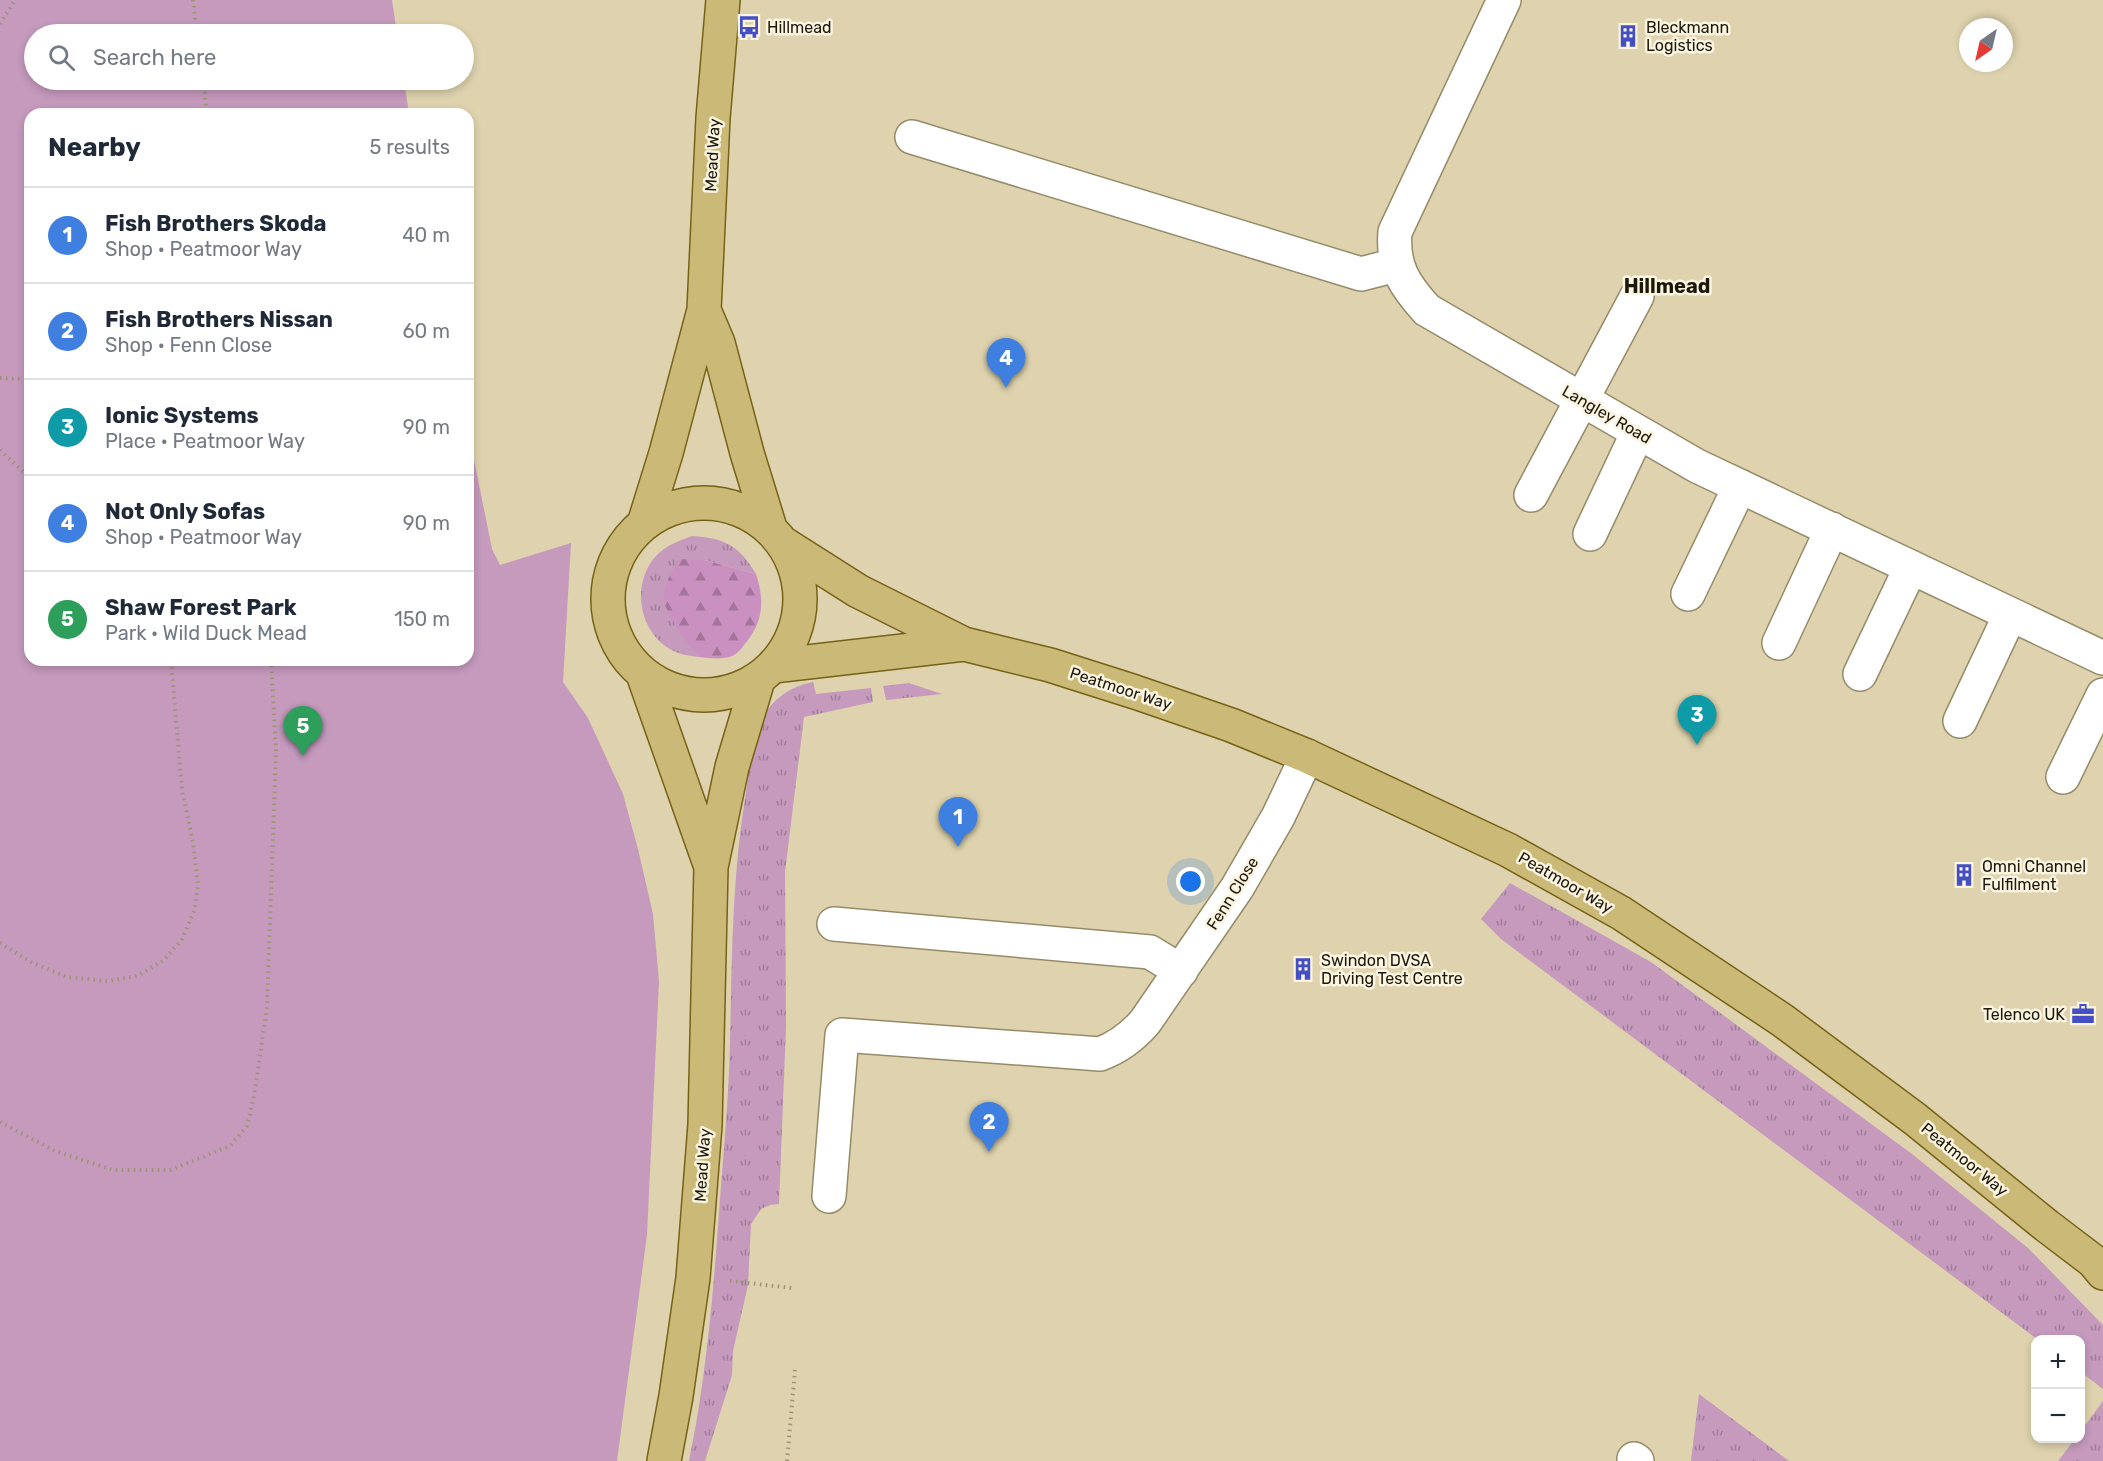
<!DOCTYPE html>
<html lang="en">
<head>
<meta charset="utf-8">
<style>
  body { margin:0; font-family:Rubik,sans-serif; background:#f2f2f3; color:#1f2937 }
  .controls { position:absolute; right:18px; bottom:18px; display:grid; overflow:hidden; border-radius:12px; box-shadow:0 3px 9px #0003 }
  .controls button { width:54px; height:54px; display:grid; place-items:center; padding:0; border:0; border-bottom:2px solid #e0e1e3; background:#fff; color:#1f2937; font:30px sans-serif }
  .compass { position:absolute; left:1959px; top:18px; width:54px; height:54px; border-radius:50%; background:#fff; box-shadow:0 3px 9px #0003; rotate:214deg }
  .you { position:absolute; left:1191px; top:882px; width:21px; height:21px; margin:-15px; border:4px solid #fff; border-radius:50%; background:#1a73e8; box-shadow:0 0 0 9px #1a73e833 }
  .badge { display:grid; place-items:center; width:39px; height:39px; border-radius:50%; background:#1a73e8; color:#fff; font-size:20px; font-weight:700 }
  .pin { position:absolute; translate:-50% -50px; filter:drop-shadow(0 2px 3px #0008) }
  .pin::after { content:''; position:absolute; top:32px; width:21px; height:18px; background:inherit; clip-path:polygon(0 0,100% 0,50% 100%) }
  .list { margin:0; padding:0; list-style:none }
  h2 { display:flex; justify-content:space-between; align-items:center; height:78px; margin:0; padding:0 24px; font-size:26px }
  h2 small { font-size:20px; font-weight:400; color:#747a83 }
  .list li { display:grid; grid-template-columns:39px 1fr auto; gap:18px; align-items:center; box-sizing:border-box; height:96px; padding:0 24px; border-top:2px solid #e0e1e3 }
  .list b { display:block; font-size:22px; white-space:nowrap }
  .list p { margin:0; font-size:20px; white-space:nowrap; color:#747a83 }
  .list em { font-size:20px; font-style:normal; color:#747a83 }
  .icon { flex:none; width:33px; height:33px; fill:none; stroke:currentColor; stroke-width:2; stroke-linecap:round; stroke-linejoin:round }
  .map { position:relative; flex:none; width:2103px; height:1461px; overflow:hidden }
  .search { position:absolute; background:#fff; box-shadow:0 3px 9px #0003; left:24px; top:24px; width:450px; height:66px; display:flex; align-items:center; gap:15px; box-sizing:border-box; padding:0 21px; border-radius:33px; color:#747a83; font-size:22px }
  .panel { position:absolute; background:#fff; box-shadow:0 3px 9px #0003; left:24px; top:108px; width:450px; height:558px; border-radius:18px }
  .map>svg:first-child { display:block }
  .grass { fill:url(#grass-tufts) }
  .forest { fill:url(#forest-firs) }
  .park { fill:#c59abd }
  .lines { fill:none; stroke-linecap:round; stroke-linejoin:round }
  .minor-casing { stroke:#968b68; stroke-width:36 }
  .major-casing { stroke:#766216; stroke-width:36 }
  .path { stroke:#9d9477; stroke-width:4; stroke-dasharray:1.5 4.5; stroke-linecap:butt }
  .minor { stroke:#fff; stroke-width:33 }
  .major { stroke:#cab977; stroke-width:33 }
  .labels { text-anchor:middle; stroke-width:5; stroke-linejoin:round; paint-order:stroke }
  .poi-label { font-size:16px; fill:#1c180a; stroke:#faf4e1; text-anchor:start }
  .street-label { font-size:16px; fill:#1c180a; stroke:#faf4e1 }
  .quarter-label { font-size:20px; font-weight:bold; fill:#1c180a; stroke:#faf4e1 }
</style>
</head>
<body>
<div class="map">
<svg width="2103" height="1461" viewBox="0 0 2103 1461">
  <defs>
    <pattern id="grass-tufts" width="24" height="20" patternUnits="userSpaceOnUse" patternTransform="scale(1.5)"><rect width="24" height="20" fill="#c59abd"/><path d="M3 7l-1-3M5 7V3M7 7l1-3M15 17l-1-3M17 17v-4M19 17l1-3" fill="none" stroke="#9f7d98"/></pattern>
    <pattern id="forest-firs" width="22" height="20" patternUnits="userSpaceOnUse" patternTransform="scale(1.5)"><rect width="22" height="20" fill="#ca90c0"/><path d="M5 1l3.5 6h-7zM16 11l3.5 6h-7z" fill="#a3759a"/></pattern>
  </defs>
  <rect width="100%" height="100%" fill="#ded3ae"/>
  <path class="grass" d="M692 536C724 538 739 545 756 574L704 560H678L672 619 699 657C689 656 677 654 668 648 638 628 632 584 655 557 665 546 678 541 692 536Z
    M813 682 816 694 871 688 873 702 804 717 785 872 786 1027 779 1204 770 1205 761 1209 751 1224 748 1285 733 1351 732 1375 705 1461H689C706 1379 713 1296 719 1213 723 1156 729 1098 730 1041 732 956 732 876 746 792 749 770 751 746 759 725 769 701 788 687 813 682Z
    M909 683 942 694 886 700 883 686Z
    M1510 883 1651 962 1912 1154 2028 1248 2103 1325V1389L2081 1372 2080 1340 2037 1339 1501 939 1481 919Z
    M1699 1394 1789 1461H1691Z
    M2103 1401V1461H2058L2075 1439 2080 1438 2081 1431Z"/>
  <path class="forest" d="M679 559 704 560 756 574C764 598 764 619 748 640 744 645 738 654 732 656 722 660 710 658 699 657 690 646 665 614 664 600 663 586 672 571 679 559Z"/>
  <path class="park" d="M0 0H392L397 34H34V80H404L409 114H30V660H468V430L492 549 500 565 571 543 563 682 588 718 623 794 638 849 653 914 659 981 647 1235 617 1461H0Z"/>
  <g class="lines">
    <g class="minor-casing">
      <path id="minor" d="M1504 0 1395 232C1392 267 1405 286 1427 310L1697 466 2103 658
        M912 137 1361 274 1396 265
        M1531 495 1637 296
        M1590 534 1638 432
        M1688 594 1740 486
        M1779 643 1832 529
        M1860 674 1911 567
        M1960 721 2010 615
        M2063 777 2103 695
        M834 924 1150 952 1181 971
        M829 1196 842 1035 1100 1054C1119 1047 1132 1037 1145 1022L1237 888 1278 817 1307 756
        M1634 1459 1637 1461"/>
    </g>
    <g class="major-casing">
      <path id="major" d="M704 310 718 343 747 453 770 528
        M608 599a96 96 0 1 1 192 0a96 96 0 1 1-192 0Z
        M644 524 666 453 704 310 713 118 723 0
        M784 544 858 591 964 644 1050 665 1135 692 1231 725 1307 756 1508 850 1621 913 1782 1020 1915 1119 2047 1226 2093 1261 2103 1273
        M773 666 964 644
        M643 674 711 867
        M664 1461 676 1396 693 1278 705 1125 711 867 732 767 758 680"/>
    </g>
    <path class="path" d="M193 0 197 34
      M0 24 15 0
      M203 80 207 114
      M0 378 30 379
      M0 450 30 478
      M0 943 31 962 67 977 107 981 137 976 164 960 182 939 195 909 198 884 193 842 182 790 171 660
      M0 1122 55 1151 113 1170H170L230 1146 247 1126 254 1096 267 1008 276 750 271 660
      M730 1281 792 1288
      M787 1461 795 1370"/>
    <use href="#minor" class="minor"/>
    <use href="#major" class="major"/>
  </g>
  <defs>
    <g id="bus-bare" transform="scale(1.8)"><path d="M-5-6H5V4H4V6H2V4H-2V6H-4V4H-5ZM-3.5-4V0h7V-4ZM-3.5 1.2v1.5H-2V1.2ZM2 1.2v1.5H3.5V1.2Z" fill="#434fc3" stroke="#faf4e1" stroke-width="2.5" paint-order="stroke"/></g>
    <g id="building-bare" transform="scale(1.8)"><path d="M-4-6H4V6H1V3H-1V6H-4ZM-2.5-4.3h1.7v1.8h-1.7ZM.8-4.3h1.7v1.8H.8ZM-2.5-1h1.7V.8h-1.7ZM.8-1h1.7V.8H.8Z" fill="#434fc3" stroke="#faf4e1" stroke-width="2.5" paint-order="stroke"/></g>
    <g id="office-bare" transform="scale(1.8)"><path d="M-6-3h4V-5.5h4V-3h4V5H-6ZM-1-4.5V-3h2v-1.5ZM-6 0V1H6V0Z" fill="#434fc3" stroke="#faf4e1" stroke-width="2.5" paint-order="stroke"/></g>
  </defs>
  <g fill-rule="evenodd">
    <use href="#bus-bare" x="749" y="27"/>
    <use href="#building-bare" x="1628" y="36"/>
    <use href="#building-bare" x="1964" y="875"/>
    <use href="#building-bare" x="1303" y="969"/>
    <use href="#office-bare" x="2083" y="1014"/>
  </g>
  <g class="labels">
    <g class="poi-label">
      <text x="767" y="33">Hillmead</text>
      <text x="1646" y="33">Bleckmann<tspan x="1646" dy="18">Logistics</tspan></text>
      <text x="1982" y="872">Omni Channel<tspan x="1982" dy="18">Fulfilment</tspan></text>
      <text x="1321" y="966">Swindon DVSA<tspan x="1321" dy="18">Driving Test Centre</tspan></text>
      <text x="2065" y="1020" text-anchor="end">Telenco UK</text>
    </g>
    <g class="street-label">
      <text transform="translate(712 155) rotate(-87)" y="6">Mead Way</text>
      <text transform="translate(1607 414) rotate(30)" y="6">Langley Road</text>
      <text transform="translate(1121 688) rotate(18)" y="6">Peatmoor Way</text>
      <text transform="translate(1566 882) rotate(30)" y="6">Peatmoor Way</text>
      <text transform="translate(1232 893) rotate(-58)" y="6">Fenn Close</text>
      <text transform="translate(1965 1159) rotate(39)" y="6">Peatmoor Way</text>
      <text transform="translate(702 1165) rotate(-86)" y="6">Mead Way</text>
    </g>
    <g class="quarter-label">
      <text x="1667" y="293">Hillmead</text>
    </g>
  </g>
</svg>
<div class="controls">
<button>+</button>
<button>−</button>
</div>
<svg class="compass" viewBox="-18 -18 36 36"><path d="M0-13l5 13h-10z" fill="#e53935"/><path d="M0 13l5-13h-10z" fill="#747a83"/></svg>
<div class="you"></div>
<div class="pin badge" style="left:958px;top:847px;background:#3f7fe0">1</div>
<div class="pin badge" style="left:989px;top:1152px;background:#3f7fe0">2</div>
<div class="pin badge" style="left:1697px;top:745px;background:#0f9aa8">3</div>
<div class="pin badge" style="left:1006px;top:388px;background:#3f7fe0">4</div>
<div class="pin badge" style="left:303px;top:756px;background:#2e9e5b">5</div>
<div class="search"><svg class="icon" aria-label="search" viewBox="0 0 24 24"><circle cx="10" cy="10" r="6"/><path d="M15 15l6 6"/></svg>Search here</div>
<section class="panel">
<h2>Nearby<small>5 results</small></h2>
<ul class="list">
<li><span class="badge" style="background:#3f7fe0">1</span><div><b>Fish Brothers Skoda</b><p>Shop · Peatmoor Way</p></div><em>40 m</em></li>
<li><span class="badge" style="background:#3f7fe0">2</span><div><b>Fish Brothers Nissan</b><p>Shop · Fenn Close</p></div><em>60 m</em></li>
<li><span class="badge" style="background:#0f9aa8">3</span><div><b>Ionic Systems</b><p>Place · Peatmoor Way</p></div><em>90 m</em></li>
<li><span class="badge" style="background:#3f7fe0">4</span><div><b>Not Only Sofas</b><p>Shop · Peatmoor Way</p></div><em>90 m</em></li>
<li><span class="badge" style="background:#2e9e5b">5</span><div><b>Shaw Forest Park</b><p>Park · Wild Duck Mead</p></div><em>150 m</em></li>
</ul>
</section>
</div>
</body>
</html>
